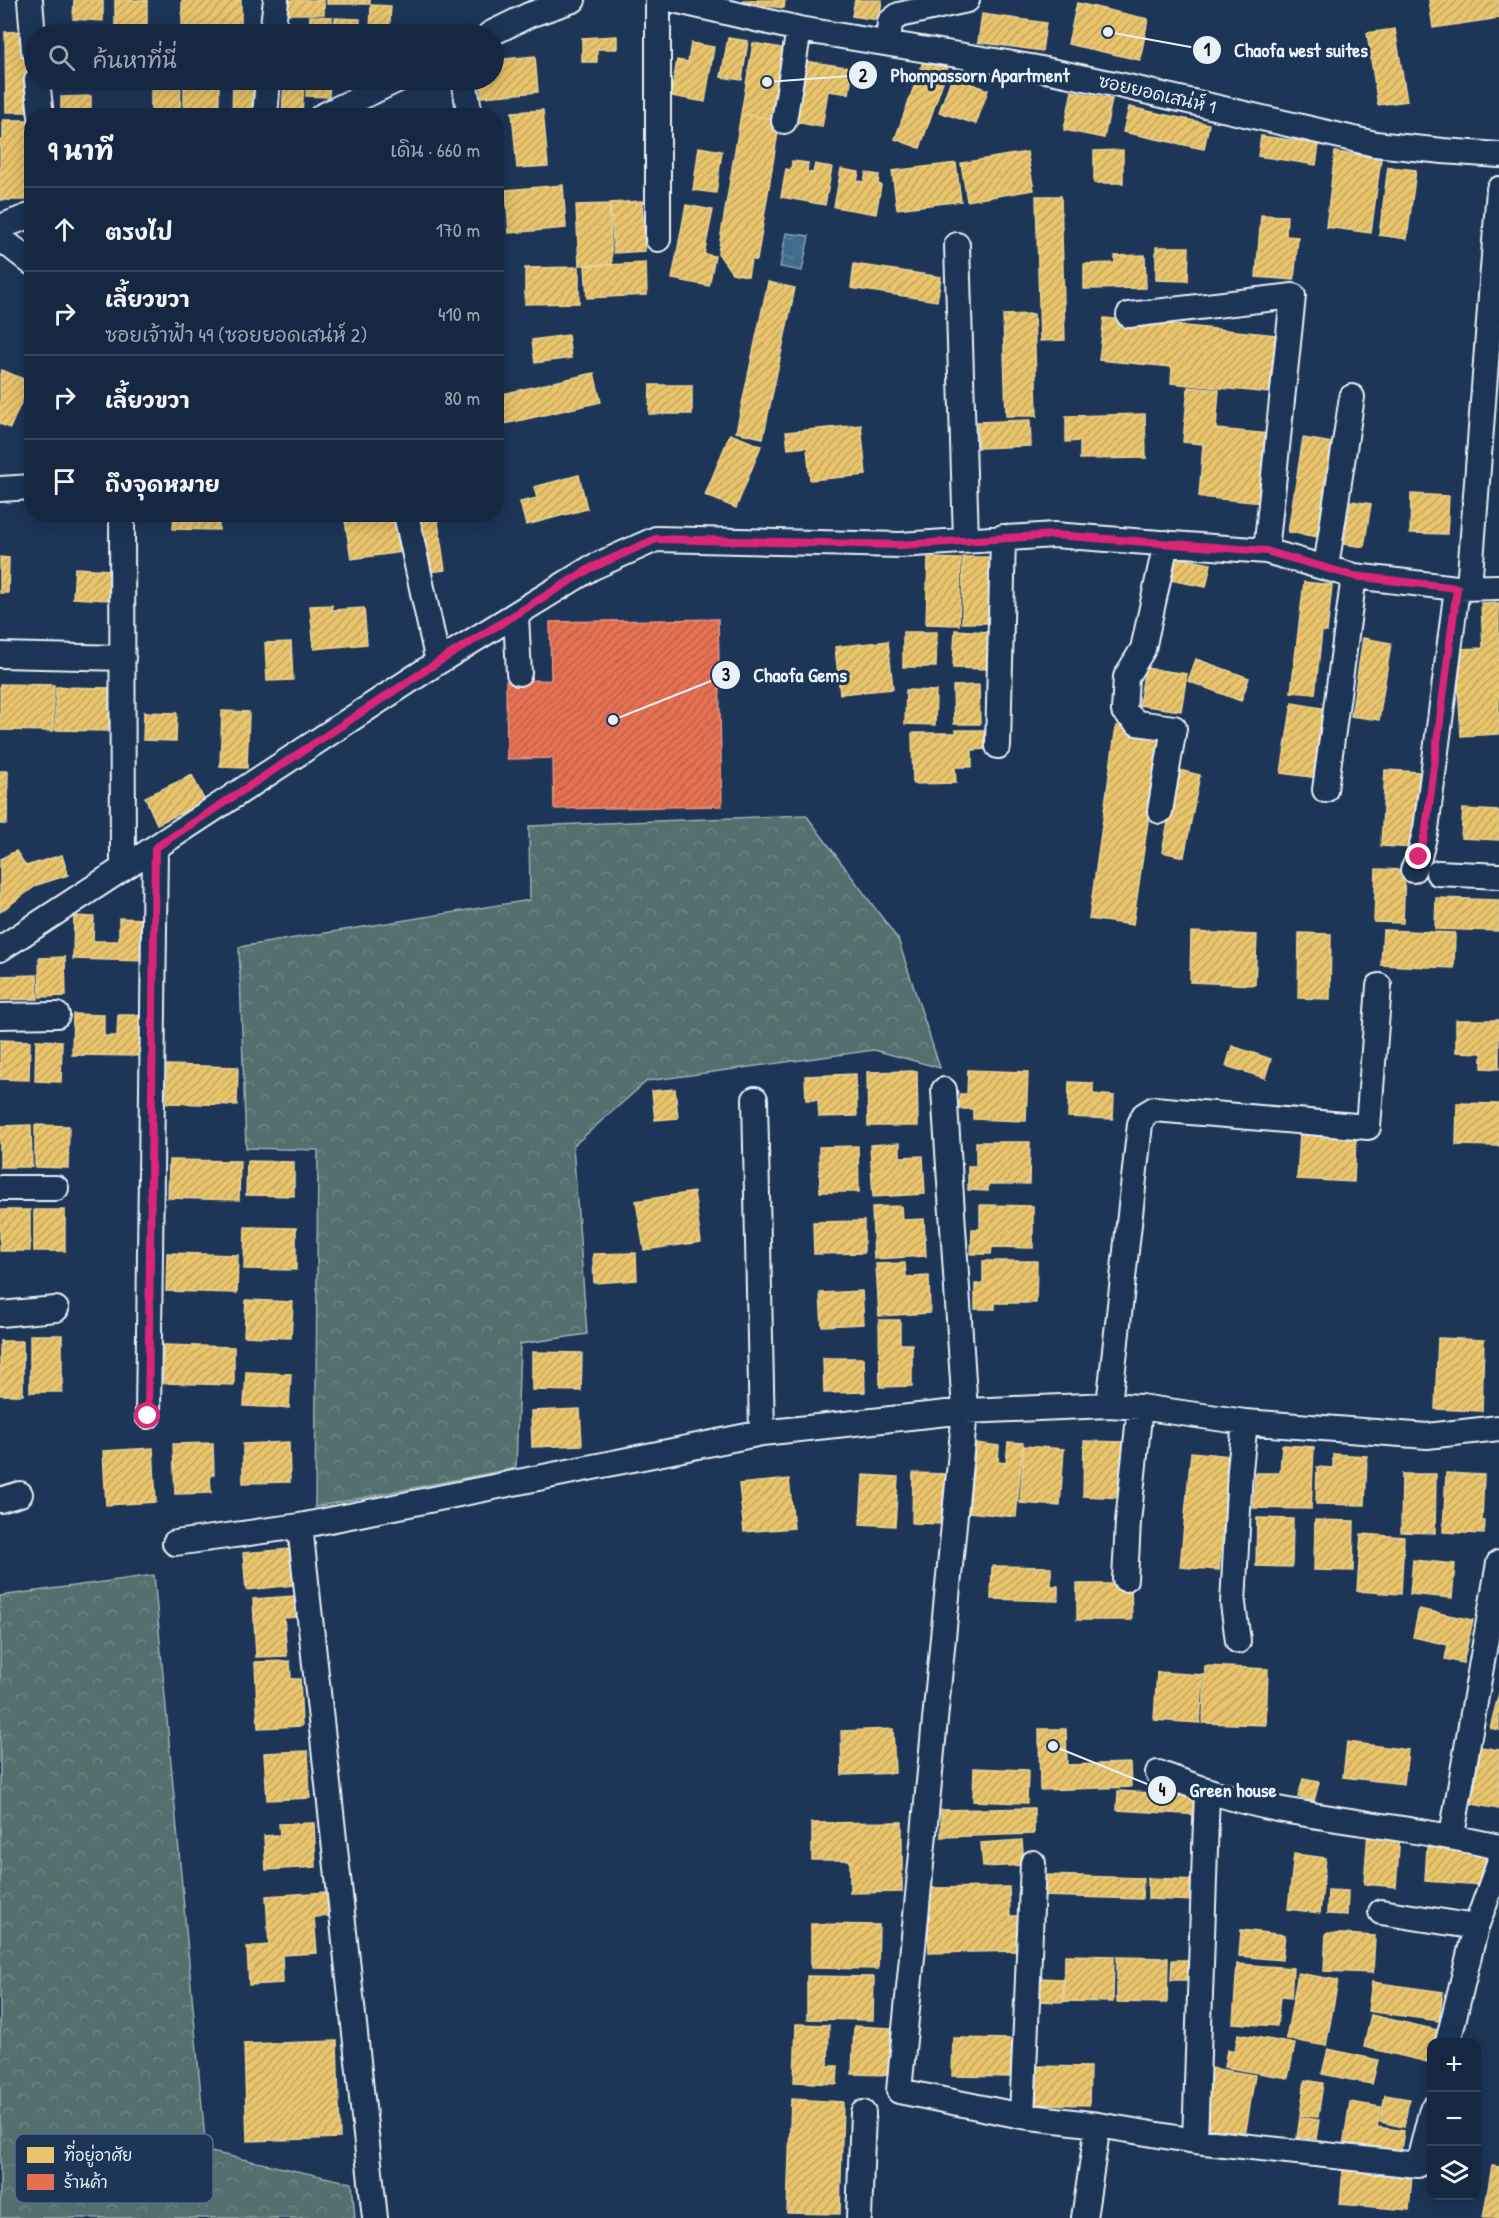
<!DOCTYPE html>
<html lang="th">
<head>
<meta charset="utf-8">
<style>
  body { margin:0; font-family:"Patrick Hand","Playpen Sans Thai",sans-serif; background:#1f3048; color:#f1f3f6 }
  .controls { position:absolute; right:18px; bottom:18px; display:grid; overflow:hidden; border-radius:12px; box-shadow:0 3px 15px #0003 }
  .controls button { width:54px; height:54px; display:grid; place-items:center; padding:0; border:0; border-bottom:2px solid #35445a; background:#162841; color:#f1f3f6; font:30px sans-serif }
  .stop { position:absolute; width:18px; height:18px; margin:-14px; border:4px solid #db2777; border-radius:50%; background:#fff }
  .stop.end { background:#db2777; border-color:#fff; box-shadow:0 2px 6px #0008 }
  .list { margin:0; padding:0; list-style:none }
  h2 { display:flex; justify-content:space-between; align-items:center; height:78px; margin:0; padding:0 24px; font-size:26px }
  h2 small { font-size:20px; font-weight:400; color:#9ea6b1 }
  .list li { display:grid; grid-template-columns:39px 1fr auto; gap:18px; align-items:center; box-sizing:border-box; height:84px; padding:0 24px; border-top:2px solid #35445a }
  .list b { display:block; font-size:22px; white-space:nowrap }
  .list p { margin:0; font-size:20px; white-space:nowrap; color:#9ea6b1 }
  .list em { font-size:20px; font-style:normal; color:#9ea6b1 }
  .icon { flex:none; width:33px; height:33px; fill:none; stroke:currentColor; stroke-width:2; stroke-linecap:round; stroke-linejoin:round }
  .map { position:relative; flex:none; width:1499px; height:2218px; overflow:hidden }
  .search { position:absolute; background:#162841; box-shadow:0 3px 15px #0003; left:24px; top:24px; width:480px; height:66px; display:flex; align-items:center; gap:15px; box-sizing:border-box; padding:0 21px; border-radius:33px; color:#9ea6b1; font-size:22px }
  .panel { position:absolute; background:#162841; box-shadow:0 3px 15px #0003; left:24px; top:108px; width:480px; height:414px; border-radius:24px }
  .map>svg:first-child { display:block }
  .forest { fill:url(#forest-crowns); stroke:#9eb0b3; stroke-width:1.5 }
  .water { fill:url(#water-ripples); stroke:#85a1b7; stroke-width:1.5 }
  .homes { fill:url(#homes-hatch); stroke:#e9d295; stroke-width:1.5 }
  .shops { fill:url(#shops-hatch); stroke:#e79683; stroke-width:1.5 }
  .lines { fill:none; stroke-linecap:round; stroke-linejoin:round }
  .minor-casing { stroke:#e8f1f8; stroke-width:28 }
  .minor { stroke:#1d3557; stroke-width:24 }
  .route { stroke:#db2777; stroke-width:8 }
  .labels { text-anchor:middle; stroke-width:6; stroke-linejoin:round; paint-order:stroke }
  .street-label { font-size:18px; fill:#e8f1f8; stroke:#1d3557 }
  .key { fill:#1d3557; stroke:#5a6d87; stroke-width:1.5 }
  .key-label { font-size:16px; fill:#e8f1f8 }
  .leader { fill:none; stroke:#e8f1f8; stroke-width:2 }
  .callout-dot { fill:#e8f1f8; stroke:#1d3557; stroke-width:2 }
  .mark-label { font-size:18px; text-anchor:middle; font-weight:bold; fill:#111 }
  .callout-label { font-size:20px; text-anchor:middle; font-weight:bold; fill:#e8f1f8; stroke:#1d3557; stroke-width:6; stroke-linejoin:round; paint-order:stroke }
</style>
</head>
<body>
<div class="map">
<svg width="1499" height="2218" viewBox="0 0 1499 2218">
  <defs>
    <pattern id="forest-crowns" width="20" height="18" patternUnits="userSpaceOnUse" patternTransform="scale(1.5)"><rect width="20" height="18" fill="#53706e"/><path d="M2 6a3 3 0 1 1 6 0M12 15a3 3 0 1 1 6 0" fill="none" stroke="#6c8583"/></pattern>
    <pattern id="water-ripples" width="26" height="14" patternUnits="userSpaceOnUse" patternTransform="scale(1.5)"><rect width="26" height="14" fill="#436c8b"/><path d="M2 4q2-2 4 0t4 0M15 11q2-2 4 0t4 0" fill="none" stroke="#5e819c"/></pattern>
    <pattern id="homes-hatch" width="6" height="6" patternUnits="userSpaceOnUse" patternTransform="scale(1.5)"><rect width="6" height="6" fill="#e9c46a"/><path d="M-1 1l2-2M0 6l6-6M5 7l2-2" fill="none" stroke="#c0a562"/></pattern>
    <pattern id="shops-hatch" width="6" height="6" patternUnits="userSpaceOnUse" patternTransform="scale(1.5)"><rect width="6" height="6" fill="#e76f51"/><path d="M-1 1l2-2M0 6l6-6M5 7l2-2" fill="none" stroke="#b7634f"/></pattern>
  </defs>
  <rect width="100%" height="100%" fill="#1d3557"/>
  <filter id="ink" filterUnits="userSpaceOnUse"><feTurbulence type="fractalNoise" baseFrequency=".0167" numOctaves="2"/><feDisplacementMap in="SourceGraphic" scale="12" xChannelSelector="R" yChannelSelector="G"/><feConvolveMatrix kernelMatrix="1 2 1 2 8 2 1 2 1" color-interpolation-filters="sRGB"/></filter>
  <g filter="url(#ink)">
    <path class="forest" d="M806 815 898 939 940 1068 874 1050 647 1081 573 1146 587 1334 520 1344 516 1468 315 1507 318 1150 246 1148 239 947 530 900 529 826Z
      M154 1575 206 2151 352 2183 355 2218H0V1596Z"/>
    <path class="water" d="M786 233 809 236 802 271 780 267Z"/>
    <path class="homes" d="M74 0H103V21L73 19Z
      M115 0H147V34H115Z
      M182 0H241V34H182Z
      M287 0H324V14H287Z
      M327 0H370V4H327Z
      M743 0H785L784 8 743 3Z
      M855 0H882L879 20 852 16Z
      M1429 0H1499V18L1433 28Z
      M1077 3 1148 19 1140 60 1068 44Z
      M371 5 391 6 389 34H370Z
      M982 14 1046 23 1042 51 978 42Z
      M310 16 332 17V34H309Z
      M335 18 360 19 359 34H334Z
      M1395 29 1407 101 1378 105 1367 33Z
      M30 31 32 112H6L5 32Z
      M617 36V49H597V62H582V38Z
      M728 38 748 41 742 80 721 77Z
      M691 43 714 47 705 102 671 96 677 60 688 62Z
      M753 43 793 50 780 120 741 114Z
      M535 56 538 92 482 97 480 80H494V60Z
      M924 59 948 67 920 148 895 139Z
      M804 61 853 68 849 94 828 91 822 127 795 122Z
      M952 77 988 90 976 124 939 112Z
      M151 80H181L180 116H151Z
      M184 80H232V84H219V116H184Z
      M233 80H262L261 116H232Z
      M284 80H304L302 116H282Z
      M307 80H330L329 97 306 96Z
      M1072 91 1112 99 1104 138 1064 130Z
      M91 96V116H61V97Z
      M1129 107 1209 124 1204 149 1123 132Z
      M543 110 548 166 517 168 512 112Z
      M741 114 780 120 757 260H751L748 276 732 273 718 253Z
      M3 120H32V200H0V140H3Z
      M1261 136 1319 144 1316 165 1258 156Z
      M699 147 722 151 716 193 693 190Z
      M1123 150V183H1094V151Z
      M1027 152 1034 190 967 201 961 163Z
      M1335 152 1381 158 1371 233 1326 227Z
      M792 161 808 163 807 172 813 173 815 164 832 167 825 205 781 197 786 169 791 170Z
      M956 163 961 201 897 209 892 171Z
      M1388 167 1416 170 1407 239 1379 235Z
      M841 169 859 172 857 181 864 182 866 173 879 175 878 184 881 185 876 214 834 207Z
      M563 185 566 228 509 233 506 190Z
      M1036 196H1061L1065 340 1040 341Z
      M642 201 645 251 614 253 610 203Z
      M609 204 612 264 579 265 576 205Z
      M686 205 713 210 704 254 715 256 709 286 672 279Z
      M1261 215 1287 216 1286 236 1298 237 1294 280 1256 277Z
      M1156 247H1189L1188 281 1156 280Z
      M1145 255 1146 288 1084 289V264L1115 263V256Z
      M646 263 647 295 587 298 585 266Z
      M854 264 941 277 937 301 851 288Z
      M579 267V303L525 304V268Z
      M768 282 795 288 763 438 736 432Z
      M1034 314 1037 416H1006L1003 315Z
      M1104 318 1276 335 1270 393 1171 383 1172 367 1099 360Z
      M568 335 571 358 535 363 532 340Z
      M2 370 30 382 10 428 0 424V374Z
      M594 373 601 402 504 424 498 395Z
      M650 385H692V414H649Z
      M1188 387 1219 390 1216 429 1270 434 1264 503 1199 497 1203 444 1183 442Z
      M1145 414 1146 458 1080 459V441L1066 442V416Z
      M1030 420 1031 446 978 448 977 422Z
      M861 425 866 475 810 480 807 447 788 449 786 432Z
      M730 434 761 446 736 508 705 495Z
      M1303 438 1339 444 1324 538 1288 532Z
      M579 475 587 509 526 525 520 502 537 498 534 487Z
      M1411 494 1449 496 1447 534 1410 533Z
      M1351 501 1371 504 1364 547 1344 544Z
      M174 514H219V530L173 529Z
      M344 514H396L402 552 351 559Z
      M437 515 445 570 428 572 421 517Z
      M0 557 9 558 8 593H0Z
      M963 557H994L992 623H962Z
      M1175 557 1211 564 1206 587 1170 580Z
      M928 558 961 559 959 625 926 624Z
      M75 568 111 570 109 600 73 598Z
      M1304 582 1332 585 1327 632 1322 631 1315 694 1291 692Z
      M1481 603H1499V734L1461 736 1456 649 1483 648Z
      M332 605V610L364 608 367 644 314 649 310 606Z
      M955 630 989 632 988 669 953 668Z
      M903 632H937L936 667H903Z
      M1363 638 1391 643 1379 720 1351 716Z
      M888 641 893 689 840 694 835 647Z
      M291 642 293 680 267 681 265 643Z
      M1196 659 1249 678 1241 701 1188 681Z
      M1145 668 1187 674 1181 711 1139 705Z
      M0 684 54 685 53 731 0 730Z
      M979 685 980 724H954L953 686Z
      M56 687 112 688 111 731 55 730Z
      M906 690 936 691 935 725 905 724Z
      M1292 703 1328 709 1318 778 1281 773Z
      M222 711 249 712 247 768 220 767Z
      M144 712 177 713 176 741 143 740Z
      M1116 726 1161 732 1133 925 1089 919Z
      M956 730H986V749L972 750V767H955L956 783 913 784 912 733H956Z
      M1179 770 1200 775 1184 857 1162 852Z
      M1385 770 1419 772 1415 848 1381 846Z
      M0 771H8L7 824H0Z
      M192 775 205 802 157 824 145 797Z
      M1463 809 1499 811V840L1461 838Z
      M16 851 26 866 62 855 68 875 37 885 0 912V859Z
      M1376 869 1405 870 1403 923 1374 922Z
      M1436 898 1499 900V931L1435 929Z
      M74 916 94 917 93 941H119V918L146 919V961L73 959Z
      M1383 930 1455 933 1454 968 1381 965Z
      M1191 932 1257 935 1255 985 1190 982Z
      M1299 933 1331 934 1330 999 1298 998Z
      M65 957 66 996 40 997 39 958Z
      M37 975 38 999 0 1000V976Z
      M73 1014 104 1015V1036H117L118 1015H143L142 1056 72 1055Z
      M1456 1020H1499V1069L1482 1068V1053L1456 1052Z
      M0 1040 30 1041 29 1080 0 1079Z
      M36 1040 62 1041 61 1082 35 1081Z
      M1232 1046 1271 1059 1265 1078 1226 1066Z
      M167 1065 238 1067 237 1105 167 1103Z
      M968 1070 1028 1072 1026 1121 973 1119V1109H959L960 1094H967Z
      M917 1071 918 1126H868L867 1072Z
      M856 1074 857 1116 819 1117 818 1100H806L805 1076Z
      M1069 1082 1093 1083V1094L1114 1096 1113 1119 1068 1117Z
      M675 1089 678 1118 655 1120 652 1091Z
      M1457 1103 1499 1104V1146L1456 1145Z
      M31 1125 32 1167H0V1126Z
      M35 1125 69 1126 68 1168 35 1167Z
      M1300 1133 1356 1138 1354 1182 1297 1179Z
      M976 1142H1030L1029 1184H988V1191L968 1190V1166H976Z
      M900 1143V1157L923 1156 925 1194 873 1197 870 1145Z
      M858 1146 859 1192H820L819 1147Z
      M169 1160 240 1161 239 1200 168 1198Z
      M247 1161 294 1162V1196L246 1195Z
      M694 1192 701 1242 644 1250 636 1201Z
      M980 1205 1033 1206V1248L992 1247 991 1254H971L972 1229H980Z
      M901 1206 902 1220 924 1219 926 1256 874 1259 872 1207Z
      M0 1210H30V1251H0Z
      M34 1210H65V1251H34Z
      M864 1221V1253L814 1254 813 1222Z
      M245 1227 296 1228V1270L244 1269Z
      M167 1253 238 1255 237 1293 166 1291Z
      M636 1253 637 1280 594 1283 593 1254Z
      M983 1261H1037L1036 1303H995V1309H975V1284H983Z
      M905 1263 906 1277 929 1276 930 1313 879 1316 876 1264Z
      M862 1291 864 1324 822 1326 820 1293Z
      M246 1300 293 1302 291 1338 244 1336Z
      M879 1320H900V1344H912V1386L880 1387Z
      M30 1335H62V1392H30Z
      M1438 1338 1484 1340 1482 1411 1435 1409Z
      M0 1341H23V1395H0Z
      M163 1345 234 1347V1385L163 1383Z
      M532 1352 582 1353 581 1391 532 1390Z
      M823 1358H864L865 1392 824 1393Z
      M246 1372 291 1374 289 1408 244 1406Z
      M580 1409 582 1445 532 1447 531 1411Z
      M1084 1441 1126 1442 1124 1498 1083 1496Z
      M289 1442 290 1482 243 1483V1444Z
      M1008 1442 1023 1443 1016 1517 969 1512 976 1443 999 1446 998 1462 1006 1463Z
      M213 1443 214 1475H210L211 1493 175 1494 173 1444Z
      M1282 1445 1314 1447 1311 1509 1253 1508 1255 1473H1280Z
      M1024 1446 1064 1449 1060 1506 1020 1503Z
      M153 1448 156 1502 106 1505 103 1451Z
      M1191 1452 1230 1456 1219 1570 1180 1567Z
      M1333 1454 1367 1456 1365 1505 1316 1504 1317 1467 1333 1468Z
      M913 1473 947 1474 945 1524 912 1523Z
      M1446 1473 1484 1475 1482 1521H1485L1484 1534 1443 1532Z
      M1402 1474H1436L1435 1533 1401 1532Z
      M863 1475 898 1477 895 1526 860 1524Z
      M789 1479 794 1528 744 1532 739 1484Z
      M1257 1518 1293 1519 1292 1567 1256 1566Z
      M1315 1520 1354 1521 1353 1571 1314 1570Z
      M1361 1534 1404 1537 1401 1594 1357 1591Z
      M290 1549 293 1585 246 1590 243 1553Z
      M1413 1560 1455 1564 1452 1598 1410 1594Z
      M992 1566 1051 1567V1586H1058V1601L991 1599Z
      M1077 1584H1131L1132 1620H1077Z
      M295 1596 296 1617 284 1618 287 1656 256 1657 253 1599Z
      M1419 1609 1473 1620 1463 1663 1445 1659 1448 1645 1413 1637Z
      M290 1661 291 1679H300L302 1726 258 1728 255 1662Z
      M1205 1666 1268 1669 1266 1725 1203 1723Z
      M1157 1672 1203 1675 1200 1723 1154 1720Z
      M1499 1693V1730L1490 1728Z
      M893 1729 895 1773 842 1775 841 1731Z
      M1039 1729H1066L1067 1765 1130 1763 1131 1787 1040 1790Z
      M1347 1742 1408 1750 1404 1784 1343 1777Z
      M1481 1747 1499 1750V1809L1472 1804Z
      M308 1751 310 1798 267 1800 264 1753Z
      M974 1768 1028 1770 1027 1803 973 1801Z
      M1303 1779 1319 1782 1314 1801 1298 1797Z
      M1118 1791 1203 1796 1202 1815 1117 1810Z
      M1034 1808V1834L941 1837V1810Z
      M902 1822V1892L850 1893V1860H812V1823Z
      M314 1823 316 1867 266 1870 264 1836 280 1835 279 1824Z
      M1368 1832 1400 1834 1396 1887 1364 1884Z
      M1022 1840 1024 1865 983 1867 981 1843Z
      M1427 1847 1486 1851 1484 1885 1425 1881Z
      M1294 1854 1326 1858 1320 1913 1288 1909Z
      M1044 1875 1143 1878 1142 1899 1043 1896Z
      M1148 1878 1199 1880 1197 1901 1148 1899Z
      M1009 1887 1010 1916H1018V1951L929 1953 927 1888Z
      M1328 1890 1348 1891 1347 1915 1327 1914Z
      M327 1892 329 1916 314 1917 317 1953 282 1955 283 1983 249 1985 247 1947 269 1945 266 1896Z
      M811 1924 879 1925 878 1969 811 1968Z
      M1241 1930 1285 1935 1282 1960 1239 1956Z
      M1326 1933 1375 1936 1373 1973 1324 1971Z
      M1065 1955 1114 1956 1113 2002 1064 2001Z
      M1117 1957 1168 1958 1167 2003 1117 2002Z
      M1172 1960H1192L1191 1980H1171Z
      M1237 1964 1293 1968 1291 1998 1280 1997 1277 2026 1233 2023Z
      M1298 1973 1338 1980 1326 2046 1286 2039Z
      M807 1976 874 1977 873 2020 807 2019Z
      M1037 1978 1063 1979V2002L1037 2001Z
      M1372 1982 1443 1992 1439 2021 1368 2011Z
      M1371 2015 1442 2031 1439 2042H1432V2063L1364 2047Z
      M796 2024 829 2025 828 2066H838L837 2084 794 2082Z
      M854 2026 891 2028 889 2075 852 2074Z
      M1238 2034 1295 2044 1288 2078 1224 2067 1227 2050 1235 2051Z
      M953 2038 1012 2039 1011 2077 952 2076Z
      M337 2041 340 2138 247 2141 244 2044Z
      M1328 2049 1378 2060 1372 2084 1322 2074Z
      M1035 2066 1090 2067 1089 2105 1034 2104Z
      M1211 2068 1255 2075 1245 2136 1201 2128Z
      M1305 2080 1323 2083 1318 2117 1300 2115Z
      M1385 2095 1409 2099 1404 2127 1380 2122Z
      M791 2099 843 2102 840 2214 787 2213Z
      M1350 2102 1381 2107 1377 2127 1404 2131 1400 2155 1343 2146Z
      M1300 2117 1319 2120 1316 2139 1297 2137Z
      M1492 2166 1499 2167V2218H1483Z
      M1343 2169 1412 2175 1409 2210 1340 2204Z"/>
    <path class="shops" d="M718 619 722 806 554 809 553 758 507 759 506 681 551 680 550 622Z"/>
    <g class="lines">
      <g class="minor-casing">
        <path id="minor" d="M30 0 34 50
          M658 0V239
          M674 0 799 29 1031 67 1119 85 1375 144 1443 151 1499 155
          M272 34 276 0
          M490 34 529 15 573 0
          M888 43 890 22 899 15 967 0
          M37 80 41 116
          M464 80 470 116
          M265 116 268 80
          M322 116 397 80
          M784 121 799 29
          M0 227 32 215
          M0 238 32 263
          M957 245 966 540
          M1129 315 1293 296 1266 551
          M0 489 32 487
          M122 514 123 867
          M406 514 438 662
          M1326 567 1352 397
          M1469 588 1499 189
          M516 616 519 673
          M0 655 123 658
          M998 746 1003 537
          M1325 790 1354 576
          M1160 811 1174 728 1137 723 1124 711 1126 677 1143 649 1166 543
          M1413 870 1419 857 1426 829 1457 588
          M1438 873 1499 876
          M0 949 438 662 591 568 656 539 900 545 1054 535 1266 551 1354 576 1457 588 1499 587
          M0 1016 57 1015
          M944 1090 965 1411 899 2091 1022 2116 1098 2125 1195 2141 1418 2165 1432 2109
          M755 1099 762 1433
          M0 1188H56
          M0 1314 56 1309
          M1109 1405 1140 1124 1144 1115 1154 1109 1368 1127 1379 986
          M148 1416 155 848
          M0 1500 20 1494
          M175 1543 300 1526
          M1125 1579 1128 1522 1140 1407
          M1238 1641 1233 1604 1240 1470 1245 1422
          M1158 1773C1196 1787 1233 1800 1273 1808 1348 1823 1424 1829 1499 1847
          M1452 1835 1499 1563
          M1381 1912 1476 1927
          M1448 2042 1476 1927 1499 1863
          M1022 2116 1033 1863
          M1195 2141 1207 1791
          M375 2218 300 1526 762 1433 965 1411 1109 1405 1140 1407 1245 1422 1427 1436 1499 1428
          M859 2218 863 2113
          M1084 2218 1098 2125"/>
      </g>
      <use href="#minor" class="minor"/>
    </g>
  </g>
  <g class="lines" filter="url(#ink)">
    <path class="route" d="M148 1416 155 848 438 662 591 568 656 539 900 545 1054 535 1266 551 1354 576 1457 588 1426 829 1419 857"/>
  </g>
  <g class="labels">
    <g class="street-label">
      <text transform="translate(1157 94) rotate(13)" y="6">ซอยยอดเสน่ห์ 1</text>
    </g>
  </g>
  <rect x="15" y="2134" width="198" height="69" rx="9" class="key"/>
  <rect x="27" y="2147" width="27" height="16" fill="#e9c46a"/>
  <rect x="27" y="2174" width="27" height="16" fill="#e76f51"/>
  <g class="key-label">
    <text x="64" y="2161">ที่อยู่อาศัย</text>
    <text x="64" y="2188">ร้านค้า</text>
  </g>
  <path class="leader" d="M1108 32L1207 50M767 82L863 75M613 720L726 675M1053 1746L1162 1790"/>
  <g class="callout-dot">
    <circle cx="1108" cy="32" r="6"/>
    <circle cx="767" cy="82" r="6"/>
    <circle cx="613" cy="720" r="6"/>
    <circle cx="1053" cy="1746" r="6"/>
    <circle cx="1207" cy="50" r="15"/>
    <circle cx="863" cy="75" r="15"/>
    <circle cx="726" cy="675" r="15"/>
    <circle cx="1162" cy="1790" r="15"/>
  </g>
  <g class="mark-label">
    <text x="1207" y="56">1</text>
    <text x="863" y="82">2</text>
    <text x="726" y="681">3</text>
    <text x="1162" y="1796">4</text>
  </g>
  <g class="callout-label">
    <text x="1301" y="57">Chaofa west suites</text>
    <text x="980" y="82">Phompassorn Apartment</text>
    <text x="800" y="682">Chaofa Gems</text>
    <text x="1233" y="1797">Green house</text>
  </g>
</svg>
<div class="controls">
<button>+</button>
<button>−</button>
<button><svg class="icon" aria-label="layers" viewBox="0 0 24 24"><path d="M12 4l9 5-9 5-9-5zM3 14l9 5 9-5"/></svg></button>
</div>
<div class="stop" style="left:148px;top:1416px"></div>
<div class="stop end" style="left:1419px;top:857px"></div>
<div class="search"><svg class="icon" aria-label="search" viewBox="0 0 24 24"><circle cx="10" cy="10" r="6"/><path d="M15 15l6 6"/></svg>ค้นหาที่นี่</div>
<section class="panel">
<h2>9 นาที<small>เดิน · 660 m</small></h2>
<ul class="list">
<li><svg class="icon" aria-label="ahead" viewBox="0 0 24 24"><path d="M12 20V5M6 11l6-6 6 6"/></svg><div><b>ตรงไป</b></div><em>170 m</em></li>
<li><svg class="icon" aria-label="right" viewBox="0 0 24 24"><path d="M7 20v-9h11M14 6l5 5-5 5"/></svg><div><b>เลี้ยวขวา</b><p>ซอยเจ้าฟ้า 49 (ซอยยอดเสน่ห์ 2)</p></div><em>410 m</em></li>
<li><svg class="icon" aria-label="right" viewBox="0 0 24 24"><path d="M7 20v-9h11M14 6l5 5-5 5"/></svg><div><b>เลี้ยวขวา</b></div><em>80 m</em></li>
<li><svg class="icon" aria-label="arrive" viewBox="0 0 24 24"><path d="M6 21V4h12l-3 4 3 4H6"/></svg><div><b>ถึงจุดหมาย</b></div></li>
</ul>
</section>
</div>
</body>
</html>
